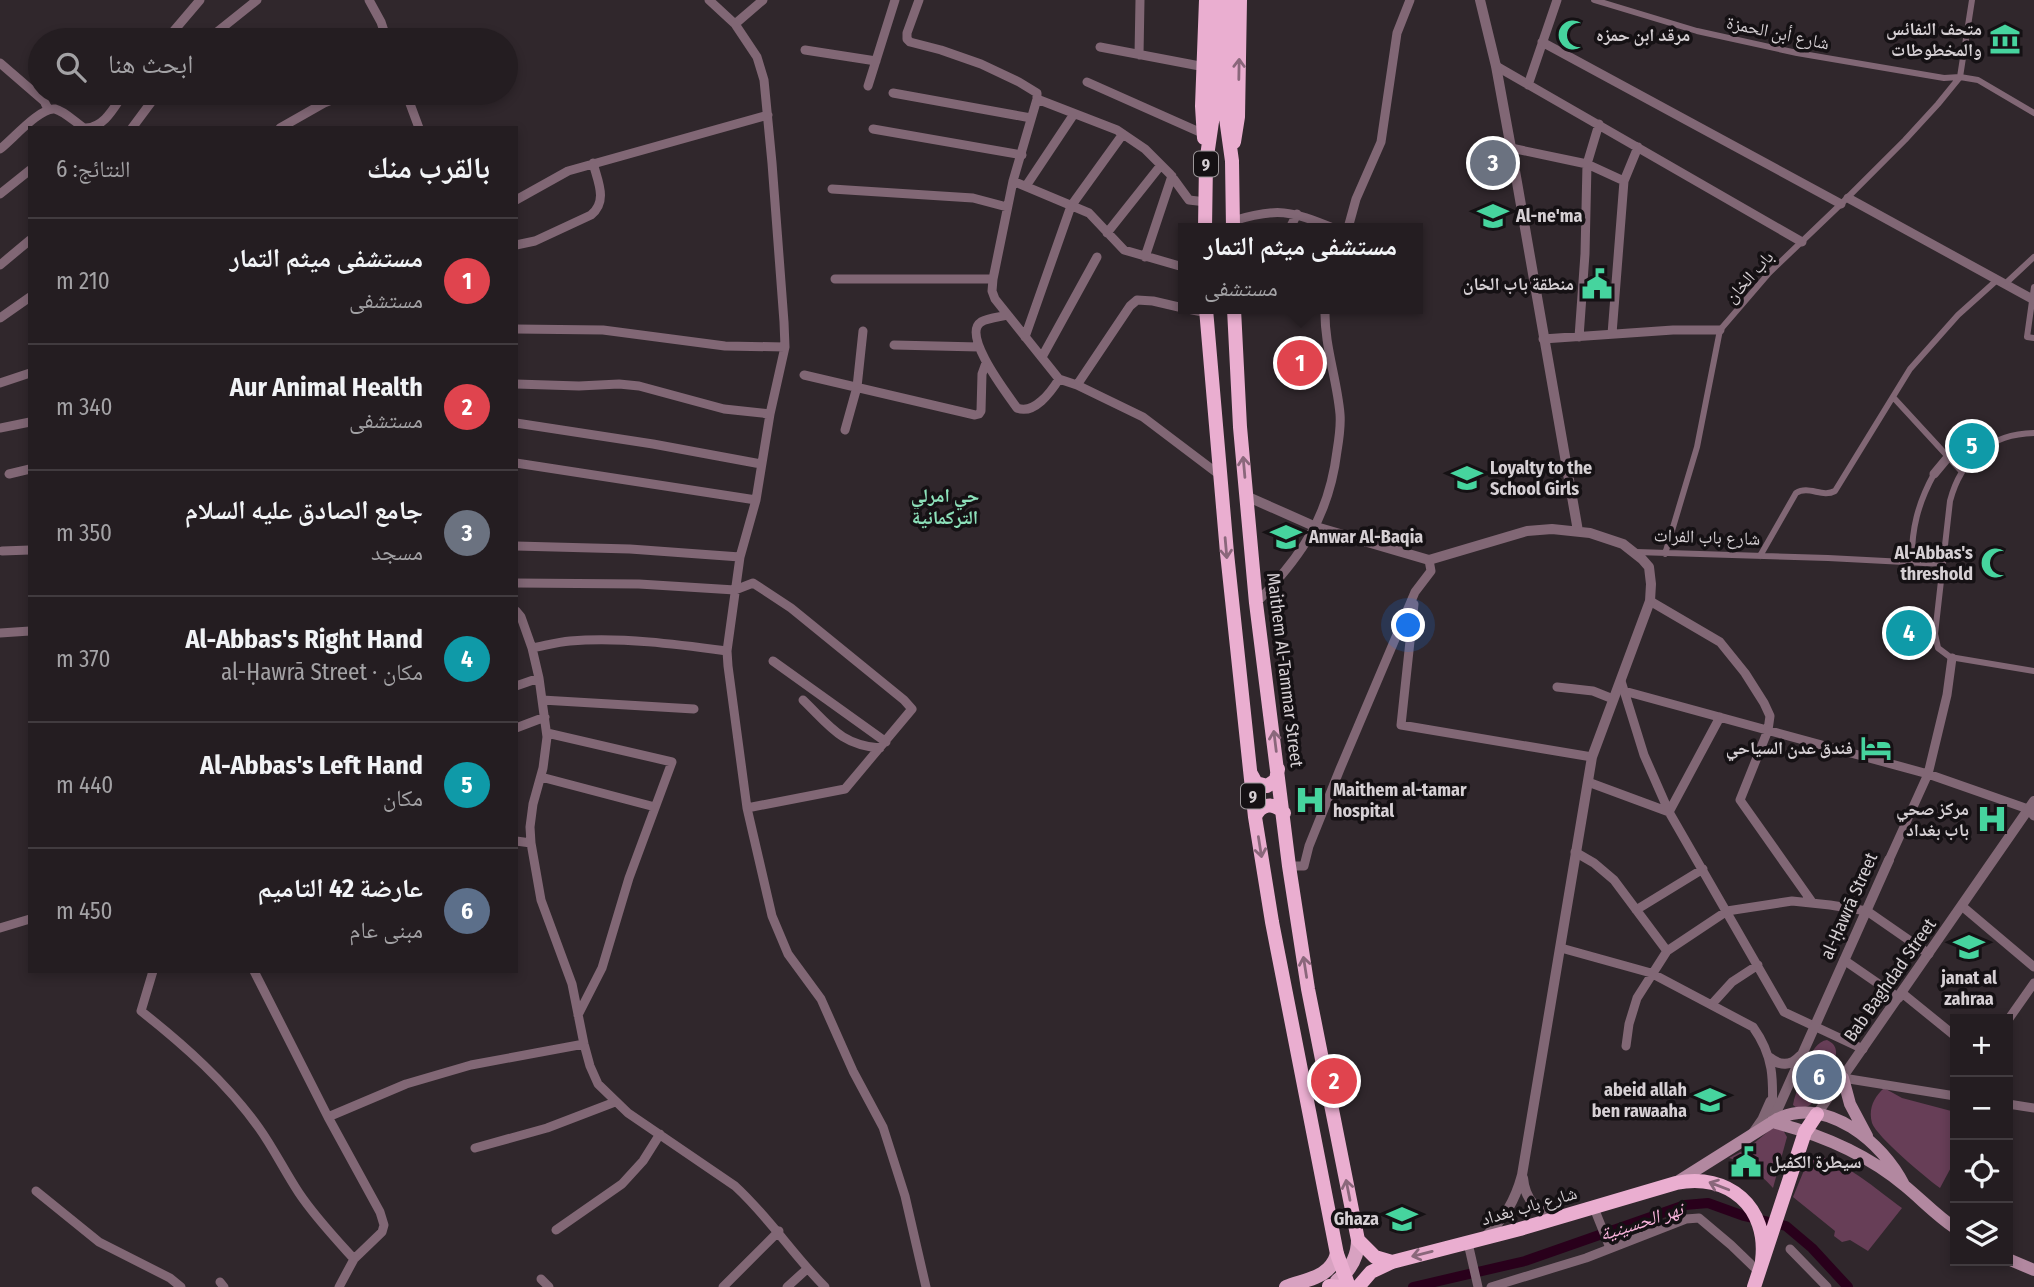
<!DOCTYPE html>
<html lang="ar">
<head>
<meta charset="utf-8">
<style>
  body { margin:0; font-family:"Fira Sans Condensed","Noto Naskh Arabic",sans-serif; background:#2c262a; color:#f1f3f6; direction:rtl }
  .controls { position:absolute; right:21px; bottom:21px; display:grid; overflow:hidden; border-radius:0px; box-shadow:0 4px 10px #0003 }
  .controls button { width:63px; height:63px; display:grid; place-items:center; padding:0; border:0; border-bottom:2px solid #413b3f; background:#241d21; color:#f1f3f6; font:35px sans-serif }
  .you { position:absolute; left:1409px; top:626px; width:24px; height:24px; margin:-18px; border:5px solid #fff; border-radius:50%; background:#1a73e8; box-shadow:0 0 0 10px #1a73e833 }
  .badge { display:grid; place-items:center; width:46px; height:46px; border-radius:50%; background:#46d49e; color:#fff; font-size:23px; font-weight:700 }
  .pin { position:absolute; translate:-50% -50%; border:4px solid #fff; box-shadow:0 2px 7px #0006 }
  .popup { position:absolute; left:1178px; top:223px; width:245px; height:91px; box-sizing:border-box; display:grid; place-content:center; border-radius:0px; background:#241d21; filter:drop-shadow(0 2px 5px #0005); font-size:23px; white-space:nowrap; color:#a3a2a5 }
  .popup b { font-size:26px; color:#f1f3f6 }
  .popup::after { content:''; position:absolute; left:50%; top:100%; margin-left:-14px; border:14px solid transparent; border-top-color:#241d21 }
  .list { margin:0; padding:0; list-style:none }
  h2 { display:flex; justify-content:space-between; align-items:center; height:91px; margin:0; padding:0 28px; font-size:30px }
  h2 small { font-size:23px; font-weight:400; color:#a3a2a5 }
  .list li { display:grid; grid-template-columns:46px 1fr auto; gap:21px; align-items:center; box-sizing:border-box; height:126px; padding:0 28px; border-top:2px solid #413b3f }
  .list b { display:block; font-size:26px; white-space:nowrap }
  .list p { margin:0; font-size:23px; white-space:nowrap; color:#a3a2a5 }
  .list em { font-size:23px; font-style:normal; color:#a3a2a5 }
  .icon { flex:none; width:38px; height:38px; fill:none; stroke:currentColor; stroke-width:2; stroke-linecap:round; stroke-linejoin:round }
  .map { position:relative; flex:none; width:2034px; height:1287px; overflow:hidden; direction:ltr }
  .search { position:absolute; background:#241d21; box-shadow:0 4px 10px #0003; left:28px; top:28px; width:490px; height:77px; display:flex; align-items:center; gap:18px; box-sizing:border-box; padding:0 24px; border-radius:38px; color:#a3a2a5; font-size:26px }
  .panel { position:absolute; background:#241d21; box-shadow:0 4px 10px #0003; left:28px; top:126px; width:490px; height:847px; border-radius:0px; direction:rtl }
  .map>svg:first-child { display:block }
  .green { fill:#673e57 }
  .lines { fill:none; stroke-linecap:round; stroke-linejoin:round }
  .canal { stroke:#29001b; stroke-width:10 }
  .pedestrian { stroke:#816775; stroke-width:6 }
  .minor { stroke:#816775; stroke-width:9 }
  .tertiary { stroke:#816775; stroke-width:10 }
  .secondary { stroke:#b288a0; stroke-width:12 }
  .primary { stroke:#d8a2c1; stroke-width:14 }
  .trunk { stroke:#eaaed0; stroke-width:14 }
  .oneway { stroke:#8a677b }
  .labels { text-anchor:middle; stroke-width:7; stroke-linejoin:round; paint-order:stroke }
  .shield { fill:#151114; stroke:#9c979a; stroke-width:2 }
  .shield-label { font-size:16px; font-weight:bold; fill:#d6d0d4 }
  .poi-label { font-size:18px; font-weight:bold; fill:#d6d0d4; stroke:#151114; text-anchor:end }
  .street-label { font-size:18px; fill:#d6d0d4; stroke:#151114 }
  .neighbourhood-label { font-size:19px; font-weight:bold; fill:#8de2bb; stroke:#151114 }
  .water-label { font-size:19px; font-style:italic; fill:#f8b3db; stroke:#151114 }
</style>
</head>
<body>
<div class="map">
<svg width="2034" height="1287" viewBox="0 0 2034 1287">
  <rect width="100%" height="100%" fill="#30272c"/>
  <path class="green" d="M1827 1040C1849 1050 1825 1074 1816 1087L1818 1094C1812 1105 1809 1108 1797 1108L1793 1105 1794 1100C1800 1083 1809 1042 1827 1040Z
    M1884 1088 1902 1098 1955 1112V1160L1940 1188C1926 1178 1877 1137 1872 1123 1868 1109 1874 1097 1884 1088Z
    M1777 1127 1783 1130 1787 1137 1773 1188C1759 1173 1749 1163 1729 1158L1748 1148 1770 1130Z
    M1813 1156C1838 1155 1881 1193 1902 1208L1868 1251 1850 1240 1842 1242 1834 1236 1835 1231 1793 1197 1807 1163Z"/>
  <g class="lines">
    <path class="canal" d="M1413 1287 1525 1261 1685 1205 1708 1203 1744 1216 1786 1226 1812 1248 1848 1287"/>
    <path class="pedestrian" d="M1594 0 1697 31 1797 53 1944 78 1960 77 1978 80 2034 113
      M2005 284 2034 257
      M2034 287 2027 337 2034 338
      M1893 397 1962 472
      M2034 433C1990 434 1961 459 1950 501L1935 634 1938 648 1950 657 2034 671
      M1636 552 1828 558 1943 564
      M1665 554 1697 447 1720 330 1769 273 1841 204 1905 140 1938 104 1960 77 1972 0
      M1760 556 1796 493C1809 485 1822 498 1835 491L1910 369 1958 315 1997 280
      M1912 563C1911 530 1918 503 1934 474"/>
    <path class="minor" d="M369 0 381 22 387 40
      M709 0 735 24 757 57 764 80 772 163 784 322 785 347 770 414 756 500 740 557 727 651 728 666 747 808 772 916 788 954 821 999 853 1071 883 1127 905 1196 926 1287
      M919 0 907 33V39L910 42 941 50 981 64 1019 82 1037 93V99L1013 181 993 279 992 291 995 299 1059 379 1077 385 1143 417 1221 476
      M735 24 763 0
      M83 34 93 40
      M166 40 200 0
      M207 40 257 0
      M1542 42 1841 204
      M1100 47 1205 67
      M805 50 876 61
      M1139 55 1140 0
      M0 63 44 101 48 109
      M1496 66 1802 242
      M1087 82 1204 134
      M1528 85 1557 0
      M868 86 895 0
      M406 93 419 128
      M893 93 1031 118
      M1037 99 1117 130 1145 149 1170 174 1189 200 1206 202
      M86 128C105 127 114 107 124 93
      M132 128 158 93
      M280 128 324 103 349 93
      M873 129 1022 155
      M1511 148 1587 164 1624 181
      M0 149C12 140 40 107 55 109 64 111 75 122 84 128
      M1013 181 1089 213 1124 250 1183 267
      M1026 186 1074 114
      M832 189 973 198 1007 207
      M0 194 30 170
      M1848 198 2034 300
      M516 200 568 171 768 115
      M1233 221C1277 207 1291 211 1333 228
      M1290 228 1297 214
      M1348 228 1356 199 1381 142 1397 33 1410 0
      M1107 233 1161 165
      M516 245 535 241 591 215C608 201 598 182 593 163
      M1145 257 1172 176
      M0 265 30 240
      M835 279H993
      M1188 309 1207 313
      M1008 315C1000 317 988 318 981 322 961 335 1008 395 1017 408 1034 415 1051 392 1059 379
      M0 318 30 297
      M516 329 603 330 725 346 785 347
      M1612 334 1624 181 1638 147
      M1025 337 1071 206 1123 134
      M1579 337 1585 254 1587 164 1599 124
      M1543 339 1673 330H1720
      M894 345 979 347
      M1042 357 1097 257
      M804 375 975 415 979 414 981 411 982 374 986 363
      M0 383 30 373
      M516 384 579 386 619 384 639 386 724 409 770 414
      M1077 385 1130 306 1137 300 1153 301 1183 308
      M516 423 653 444 761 464
      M0 428 30 422
      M845 430 857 387 863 331
      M516 463 756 500
      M9 474 30 469
      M1934 474 1949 456
      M516 546 630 549 740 557
      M2 551 30 550
      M516 583 639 584 735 590 753 583 791 608 904 700 912 709 845 789 747 808
      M1650 601 1720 642 1745 673 1764 703 1770 716 1768 730 1740 800 1812 902
      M1256 603C1301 557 1329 517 1337 451 1339 439 1341 426 1340 414 1337 379 1324 345 1325 309
      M1414 604 1401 725 1592 757
      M516 611 521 617 532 648 539 678 547 737 543 768 533 804 530 827 531 843 541 900 572 984 584 1044 590 1066 598 1084 628 1113 735 1186C769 1217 793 1255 825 1287
      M0 633 30 631
      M532 648C544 646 557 642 570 641 622 637 675 644 727 651
      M773 661 886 742
      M1621 681 1644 755 1669 812 1784 1012 1863 1049
      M516 686 539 678
      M1557 687 1593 691 1613 699
      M1624 691 1928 774 2028 809 2034 816
      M542 700 694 709
      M803 700C830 726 841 745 880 748
      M516 728 545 717
      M547 733 672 762 629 878 602 968 578 1015
      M541 777 655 807
      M1588 782 1669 812 1720 717
      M516 841 531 843
      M1575 852 1594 863 1614 880 1667 951
      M1889 860 1928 774 1947 695 1952 658
      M1289 866H1304L1309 846 1340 769 1415 592 1431 571 1429 560
      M1963 907 2034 967
      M1636 910 1703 869
      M0 928 30 919
      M1561 948 1651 973 1753 1027C1776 1059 1773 1084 1772 1121
      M1844 960 1899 998
      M153 971 141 1011C184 1045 227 1083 259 1128 274 1149 285 1172 299 1193 315 1217 335 1238 354 1259
      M254 971 328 1117 380 1212 384 1225 382 1232 354 1259 339 1287
      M1902 993 1955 1036
      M1712 1004 1732 982 1758 965
      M2008 1020 2034 983
      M1626 1046 1629 1024 1637 998 1667 951 1727 911 1792 901 1830 905 1867 911 1929 954
      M1843 1078 1955 1096
      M2008 1104 2034 1108
      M328 1117 406 1084 471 1065 584 1044
      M1753 1132 1762 1119 1770 1101
      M475 1148 547 1128 615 1102
      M36 1191 99 1242 170 1278 181 1287
      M1594 1208 1610 1248
      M556 1230 622 1184 643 1161 660 1134
      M1468 1243 1478 1287
      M1790 1249 1827 1287
      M541 1279 549 1287
      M220 1282 224 1287
      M723 1287 779 1231
      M787 1287 807 1269
      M1491 1287 1586 1258 1686 1219 1699 1218 1731 1245 1759 1272"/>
    <path class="tertiary" d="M1480 0 1496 66 1511 148 1578 531
      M1246 496 1316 527 1429 560 1527 531 1552 529 1590 533 1623 544 1642 559 1649 567 1651 584 1650 601 1592 757 1522 1175C1515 1201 1504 1219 1485 1237
      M1770 1058C1780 1066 1791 1066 1800 1056
      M1817 1114 2034 801
      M1772 1122 1889 860
      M1523 1178C1525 1200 1537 1211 1556 1218"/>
    <path class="secondary" d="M1843 1078 1850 1104 1867 1136
      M1772 1122C1819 1134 1867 1154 1905 1186 1922 1200 1937 1216 1955 1228
      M1677 1182 1777 1119C1827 1095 1883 1143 1904 1185
      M2008 1259 2034 1270"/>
    <path class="primary" d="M1337 1281C1349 1271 1358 1257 1358 1240
      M1286 1287C1307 1279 1330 1278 1337 1254"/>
    <path class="trunk" d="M1227 0 1226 118 1232 161 1233 228
      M1204 138 1202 106 1206 0
      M1234 142 1238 117 1240 0
      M1205 228 1206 163 1215 101 1217 0
      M1206 309 1227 553 1255 817 1272 922 1337 1254 1349 1287
      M1234 309 1240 427 1256 603 1289 866 1308 989 1358 1240 1375 1257 1392 1262
      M1251 774 1256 783 1267 786 1276 780 1278 769
      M1255 817C1261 803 1274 802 1284 813
      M1329 1286 1341 1287
      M1358 1287 1371 1272 1392 1262 1520 1229 1676 1183C1728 1172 1769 1207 1762 1261
      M1754 1287 1805 1132 1817 1114"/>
  </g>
  <defs><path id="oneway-shaft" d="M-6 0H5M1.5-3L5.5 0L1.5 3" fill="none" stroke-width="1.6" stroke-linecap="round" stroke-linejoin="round" transform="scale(1.75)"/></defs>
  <g class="oneway">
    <use href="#oneway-shaft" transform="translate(1239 69) rotate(-89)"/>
    <use href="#oneway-shaft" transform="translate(1244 467) rotate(-95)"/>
    <use href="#oneway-shaft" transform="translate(1226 548) rotate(85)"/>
    <use href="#oneway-shaft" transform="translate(1275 741) rotate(-97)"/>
    <use href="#oneway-shaft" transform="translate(1260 847) rotate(81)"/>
    <use href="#oneway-shaft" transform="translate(1305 967) rotate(-99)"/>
    <use href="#oneway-shaft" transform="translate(1719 1186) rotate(-159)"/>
    <use href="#oneway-shaft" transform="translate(1348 1190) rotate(-101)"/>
    <use href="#oneway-shaft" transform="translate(1422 1254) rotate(166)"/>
  </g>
  <defs>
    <g id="mosque-bare" transform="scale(2.415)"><path d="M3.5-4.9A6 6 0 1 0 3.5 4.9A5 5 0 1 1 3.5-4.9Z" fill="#46d49e" stroke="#151114" stroke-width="2.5" paint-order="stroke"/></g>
    <g id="museum-bare" transform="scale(2.415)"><path d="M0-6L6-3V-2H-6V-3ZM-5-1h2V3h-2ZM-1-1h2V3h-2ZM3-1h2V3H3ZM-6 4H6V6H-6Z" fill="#46d49e" stroke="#151114" stroke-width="2.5" paint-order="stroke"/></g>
    <g id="school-bare" transform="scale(2.415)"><path d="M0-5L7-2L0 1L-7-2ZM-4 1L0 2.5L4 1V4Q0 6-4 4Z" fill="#46d49e" stroke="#151114" stroke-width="2.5" paint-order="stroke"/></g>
    <g id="civic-bare" transform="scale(2.415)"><path d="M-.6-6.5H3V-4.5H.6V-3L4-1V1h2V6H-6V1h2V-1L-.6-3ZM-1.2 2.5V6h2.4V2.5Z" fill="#46d49e" stroke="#151114" stroke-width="2.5" paint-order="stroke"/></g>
    <g id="hotel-bare" transform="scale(2.415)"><path d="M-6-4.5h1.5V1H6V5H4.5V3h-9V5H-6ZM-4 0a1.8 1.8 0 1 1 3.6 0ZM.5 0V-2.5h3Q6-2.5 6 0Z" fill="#46d49e" stroke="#151114" stroke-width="2.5" paint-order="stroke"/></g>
    <g id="hospital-bare" transform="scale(2.415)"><path d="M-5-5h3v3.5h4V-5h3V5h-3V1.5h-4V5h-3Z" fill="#46d49e" stroke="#151114" stroke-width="2.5" paint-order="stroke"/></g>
  </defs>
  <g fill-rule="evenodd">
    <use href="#mosque-bare" x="1573" y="35"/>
    <use href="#museum-bare" x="2005" y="39"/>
    <use href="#school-bare" x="1493" y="216"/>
    <use href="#civic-bare" x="1597" y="284"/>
    <use href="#school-bare" x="1467" y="478"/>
    <use href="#school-bare" x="1286" y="537"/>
    <use href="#mosque-bare" x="1996" y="563"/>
    <use href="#hotel-bare" x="1876" y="748"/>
    <use href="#hospital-bare" x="1310" y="800"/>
    <use href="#hospital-bare" x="1992" y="819"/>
    <use href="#school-bare" x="1969" y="947"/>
    <use href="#school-bare" x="1710" y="1100"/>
    <use href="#civic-bare" x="1746" y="1162"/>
    <use href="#school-bare" x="1402" y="1219"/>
  </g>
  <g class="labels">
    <g class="shield">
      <rect x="1194" y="151.5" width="24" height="25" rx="5"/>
      <rect x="1241" y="783.5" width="24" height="25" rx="5"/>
    </g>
    <g class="shield-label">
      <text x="1206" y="170">9</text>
      <text x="1253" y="802">9</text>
    </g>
    <g class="poi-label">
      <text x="1982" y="35">متحف النفائس<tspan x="1982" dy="21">والمخطوطات</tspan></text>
      <text x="1596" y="41" text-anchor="start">مرقد ابن حمزه</text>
      <text x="1516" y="222" text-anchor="start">Al-ne'ma</text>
      <text x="1574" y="290">منطقة باب الخان</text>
      <text x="1490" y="474" text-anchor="start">Loyalty to the<tspan x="1490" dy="21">School Girls</tspan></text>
      <text x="1309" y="543" text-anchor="start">Anwar Al-Baqia</text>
      <text x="1973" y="559">Al-Abbas's<tspan x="1973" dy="21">threshold</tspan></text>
      <text x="1853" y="754">فندق عدن السياحي</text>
      <text x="1333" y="796" text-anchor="start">Maithem al-tamar<tspan x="1333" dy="21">hospital</tspan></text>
      <text x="1969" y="815">مركز صحي<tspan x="1969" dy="21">باب بغداد</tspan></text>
      <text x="1969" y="984" text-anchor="middle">janat al<tspan x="1969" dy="21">zahraa</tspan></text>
      <text x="1687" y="1096">abeid allah<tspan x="1687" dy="21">ben rawaaha</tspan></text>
      <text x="1769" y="1168" text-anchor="start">سيطرة الكفيل</text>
      <text x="1379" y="1225">Ghaza</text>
    </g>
    <g class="street-label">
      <text transform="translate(1778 33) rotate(12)" y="6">شارع أبن الحمزة</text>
      <text transform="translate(1749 277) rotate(-48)" y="6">باب الخان</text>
      <text transform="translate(1707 537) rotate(2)" y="6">شارع باب الفرات</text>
      <text transform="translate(1285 670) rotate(83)" y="6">Maithem Al-Tammar Street</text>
      <text transform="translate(1849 906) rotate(-66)" y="6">al-Ḥawrā Street</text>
      <text transform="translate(1890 980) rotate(-55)" y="6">Bab Baghdad Street</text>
      <text transform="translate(1529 1206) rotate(-16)" y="6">شارع باب بغداد</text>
    </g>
    <g class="neighbourhood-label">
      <text x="945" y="502">حي امرلي<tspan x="945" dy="22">التركمانية</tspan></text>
    </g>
    <g class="water-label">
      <text transform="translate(1641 1221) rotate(-18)" y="7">نهر الحسينية</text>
    </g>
  </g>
</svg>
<div class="controls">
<button>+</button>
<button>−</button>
<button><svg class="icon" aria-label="locate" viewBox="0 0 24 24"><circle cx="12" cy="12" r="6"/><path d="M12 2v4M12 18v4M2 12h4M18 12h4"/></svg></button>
<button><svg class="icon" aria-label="layers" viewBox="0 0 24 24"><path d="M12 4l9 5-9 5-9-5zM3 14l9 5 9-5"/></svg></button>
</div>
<div class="you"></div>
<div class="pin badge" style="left:1300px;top:363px;background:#e0444e">1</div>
<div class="popup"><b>مستشفى ميثم التمار</b>مستشفى</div>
<div class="pin badge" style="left:1334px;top:1081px;background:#e0444e">2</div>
<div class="pin badge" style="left:1493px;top:163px;background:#6b7280">3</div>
<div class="pin badge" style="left:1909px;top:633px;background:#0f9aa8">4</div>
<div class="pin badge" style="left:1972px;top:446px;background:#0f9aa8">5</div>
<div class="pin badge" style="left:1819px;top:1077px;background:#5c6f8a">6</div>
<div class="search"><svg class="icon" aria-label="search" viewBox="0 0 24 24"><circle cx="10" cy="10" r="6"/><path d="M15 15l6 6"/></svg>ابحث هنا</div>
<section class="panel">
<h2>بالقرب منك<small>النتائج: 6</small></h2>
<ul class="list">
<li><span class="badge" style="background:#e0444e">1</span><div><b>مستشفى ميثم التمار</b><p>مستشفى</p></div><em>210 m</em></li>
<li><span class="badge" style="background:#e0444e">2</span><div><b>Aur Animal Health</b><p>مستشفى</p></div><em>340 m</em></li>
<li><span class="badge" style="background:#6b7280">3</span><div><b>جامع الصادق عليه السلام</b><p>مسجد</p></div><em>350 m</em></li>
<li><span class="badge" style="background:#0f9aa8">4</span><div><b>Al-Abbas's Right Hand</b><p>مكان · al-Ḥawrā Street</p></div><em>370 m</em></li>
<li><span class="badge" style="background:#0f9aa8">5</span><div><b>Al-Abbas's Left Hand</b><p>مكان</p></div><em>440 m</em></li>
<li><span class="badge" style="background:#5c6f8a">6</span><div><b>عارضة 42 التاميم</b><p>مبنى عام</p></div><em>450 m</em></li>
</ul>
</section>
</div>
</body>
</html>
